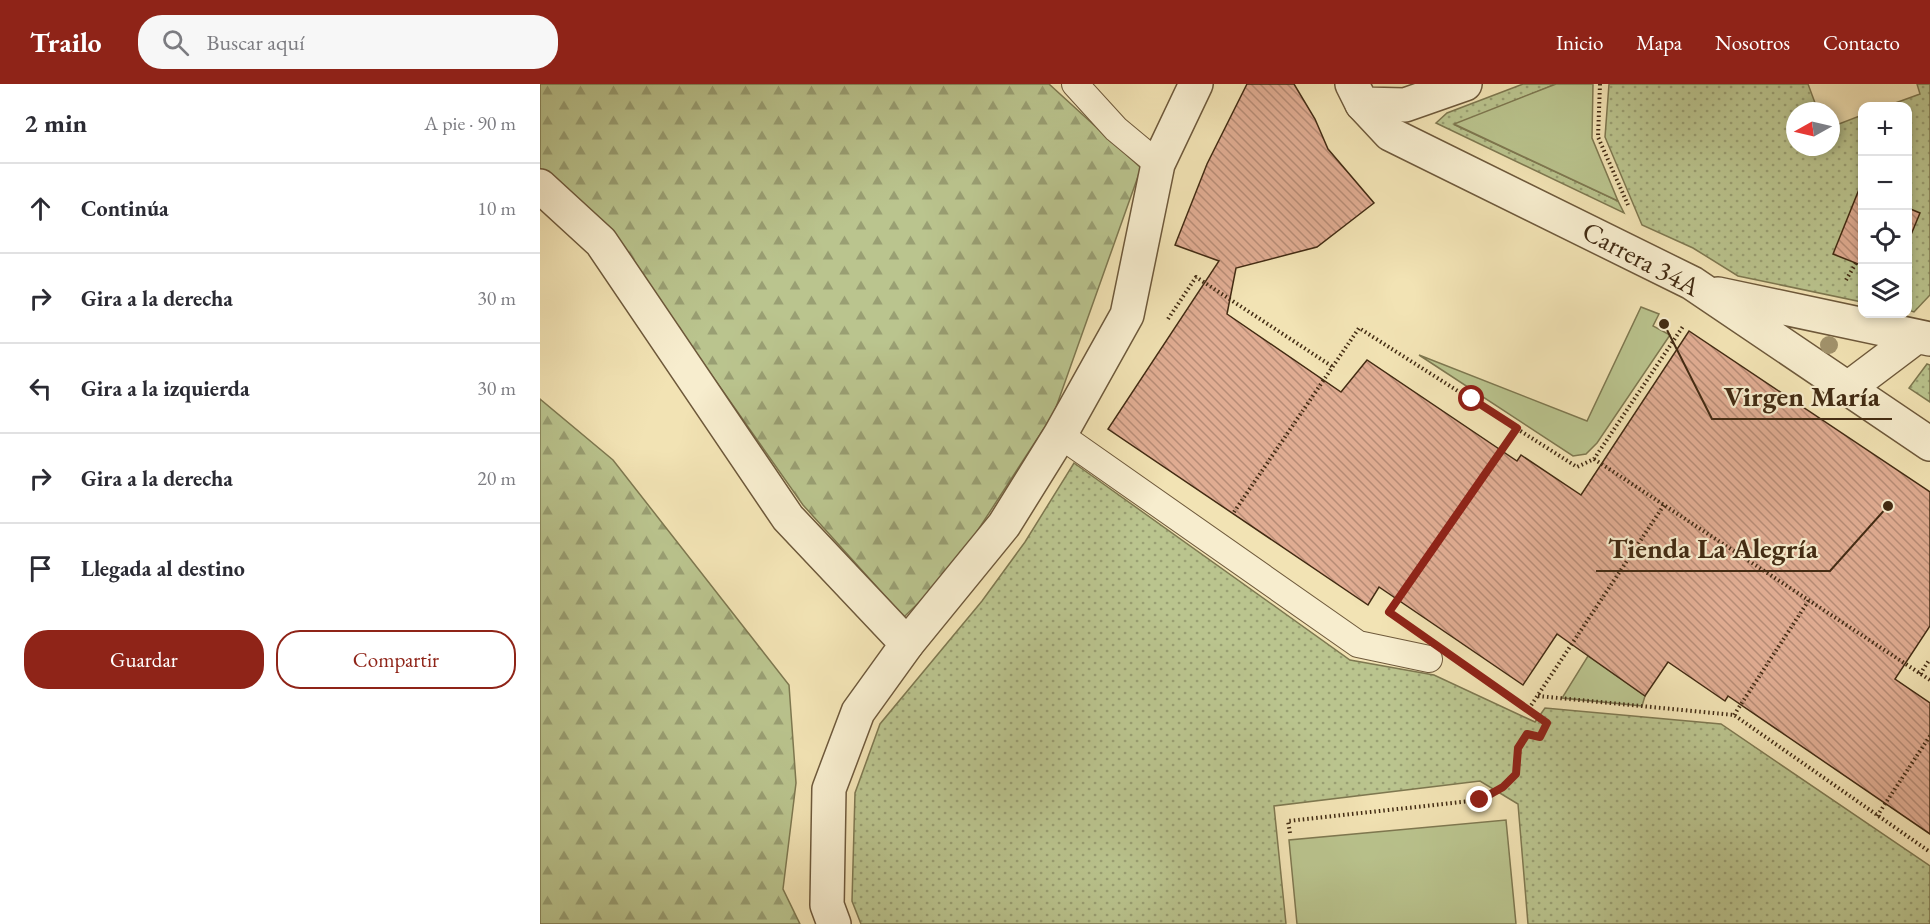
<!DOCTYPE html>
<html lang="es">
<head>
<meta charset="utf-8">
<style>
  body { margin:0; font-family:"EB Garamond",serif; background:#f7f7f7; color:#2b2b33 }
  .controls { position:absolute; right:18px; top:18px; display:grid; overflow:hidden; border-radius:12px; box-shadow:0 3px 9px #0003 }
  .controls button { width:54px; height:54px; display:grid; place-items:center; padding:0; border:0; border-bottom:2px solid #e1e1e2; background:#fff; color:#2b2b33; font:30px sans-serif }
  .compass { position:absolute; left:1246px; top:18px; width:54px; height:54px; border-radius:50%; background:#fff; box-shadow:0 3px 9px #0003; rotate:262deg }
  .stop { position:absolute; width:18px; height:18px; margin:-14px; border:4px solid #8f2418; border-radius:50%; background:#fff }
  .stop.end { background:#8f2418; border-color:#fff; box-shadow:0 2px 6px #0008 }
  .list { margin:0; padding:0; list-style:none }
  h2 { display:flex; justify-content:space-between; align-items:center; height:78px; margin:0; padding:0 24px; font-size:26px }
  h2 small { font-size:20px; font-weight:400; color:#7c7c81 }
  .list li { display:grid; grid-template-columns:39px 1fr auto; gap:18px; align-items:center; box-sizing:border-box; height:90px; padding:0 24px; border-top:2px solid #e1e1e2 }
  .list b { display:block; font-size:22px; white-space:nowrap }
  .list em { font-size:20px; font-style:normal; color:#7c7c81 }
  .actions { display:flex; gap:12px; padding:18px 24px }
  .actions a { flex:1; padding:14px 0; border:2px solid #8f2418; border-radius:24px; text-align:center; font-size:21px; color:#8f2418 }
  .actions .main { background:#8f2418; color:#fff }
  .icon { flex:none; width:33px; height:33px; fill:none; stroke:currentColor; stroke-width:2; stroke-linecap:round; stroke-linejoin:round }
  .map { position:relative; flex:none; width:1390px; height:840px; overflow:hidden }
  header { display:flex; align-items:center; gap:36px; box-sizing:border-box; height:84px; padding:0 30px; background:#8f2418; color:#fff }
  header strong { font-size:28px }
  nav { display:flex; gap:33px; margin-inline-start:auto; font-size:21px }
  .search { width:420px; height:54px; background:#f7f7f7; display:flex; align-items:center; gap:15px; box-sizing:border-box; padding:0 21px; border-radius:24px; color:#7c7c81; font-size:22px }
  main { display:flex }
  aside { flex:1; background:#fff }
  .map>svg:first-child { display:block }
  .grass { fill:url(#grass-dots); stroke:#7e7850; stroke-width:1.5 }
  .forest { fill:url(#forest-firs); stroke:#7e7850; stroke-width:1.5 }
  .garden { fill:#bac48e; stroke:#7e7850; stroke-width:1.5 }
  .building { fill:url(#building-back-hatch); stroke:#422b13; stroke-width:1.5 }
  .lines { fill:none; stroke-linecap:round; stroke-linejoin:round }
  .service-casing { stroke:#6e593b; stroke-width:28 }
  .minor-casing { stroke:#6e593b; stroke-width:36 }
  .tertiary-casing { stroke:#6e593b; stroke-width:36 }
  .path { stroke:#422b13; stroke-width:4; stroke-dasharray:1.5 3; stroke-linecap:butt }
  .service { stroke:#f7edce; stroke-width:26 }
  .minor { stroke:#f7edce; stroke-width:33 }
  .tertiary { stroke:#f7edce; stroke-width:33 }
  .tree { fill:#a2936c }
  .route { stroke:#8f2418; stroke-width:8 }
  .labels { text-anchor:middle; stroke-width:4.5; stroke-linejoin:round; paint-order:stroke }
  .street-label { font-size:27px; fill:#422b13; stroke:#f7edce }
  .leader { fill:none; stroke:#422b13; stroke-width:2 }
  .callout-dot { fill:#422b13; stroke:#f7edce; stroke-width:2 }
  .callout-label { font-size:28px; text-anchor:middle; font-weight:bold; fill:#422b13; stroke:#f7edce; stroke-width:4.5; stroke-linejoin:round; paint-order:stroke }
</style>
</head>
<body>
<header>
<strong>Trailo</strong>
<div class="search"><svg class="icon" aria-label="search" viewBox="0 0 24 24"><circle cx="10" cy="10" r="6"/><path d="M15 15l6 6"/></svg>Buscar aquí</div>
<nav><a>Inicio</a><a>Mapa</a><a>Nosotros</a><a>Contacto</a></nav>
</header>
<main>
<aside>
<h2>2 min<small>A pie · 90 m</small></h2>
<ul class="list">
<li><svg class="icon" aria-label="ahead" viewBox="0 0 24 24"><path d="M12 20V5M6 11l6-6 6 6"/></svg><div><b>Continúa</b></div><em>10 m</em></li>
<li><svg class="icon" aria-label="right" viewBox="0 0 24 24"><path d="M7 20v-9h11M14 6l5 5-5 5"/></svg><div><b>Gira a la derecha</b></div><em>30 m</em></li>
<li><svg class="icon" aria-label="left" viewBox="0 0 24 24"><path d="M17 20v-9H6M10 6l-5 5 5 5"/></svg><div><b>Gira a la izquierda</b></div><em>30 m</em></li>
<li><svg class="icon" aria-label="right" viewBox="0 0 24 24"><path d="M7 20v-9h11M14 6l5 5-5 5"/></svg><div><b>Gira a la derecha</b></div><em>20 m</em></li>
<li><svg class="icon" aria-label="arrive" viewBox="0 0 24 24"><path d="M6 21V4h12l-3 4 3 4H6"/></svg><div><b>Llegada al destino</b></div></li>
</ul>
<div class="actions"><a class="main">Guardar</a><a>Compartir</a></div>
</aside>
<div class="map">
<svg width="1390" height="840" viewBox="0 0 1390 840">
  <defs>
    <pattern id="grass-dots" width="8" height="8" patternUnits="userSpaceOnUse" patternTransform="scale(1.5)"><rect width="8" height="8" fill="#bac48e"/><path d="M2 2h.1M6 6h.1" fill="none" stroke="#999f73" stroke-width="1.8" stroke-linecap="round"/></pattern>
    <pattern id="forest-firs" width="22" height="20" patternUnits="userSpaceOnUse" patternTransform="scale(1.5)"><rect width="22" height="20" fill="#bac48e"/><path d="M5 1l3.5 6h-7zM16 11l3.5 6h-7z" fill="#999f73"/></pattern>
    <pattern id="building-back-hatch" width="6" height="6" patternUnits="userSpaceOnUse" patternTransform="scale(1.5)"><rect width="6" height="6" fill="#e0ac92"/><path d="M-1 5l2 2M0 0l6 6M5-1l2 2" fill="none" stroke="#b78c76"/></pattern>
  </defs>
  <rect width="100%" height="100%" fill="#f2e3b4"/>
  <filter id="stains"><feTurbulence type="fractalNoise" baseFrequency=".00333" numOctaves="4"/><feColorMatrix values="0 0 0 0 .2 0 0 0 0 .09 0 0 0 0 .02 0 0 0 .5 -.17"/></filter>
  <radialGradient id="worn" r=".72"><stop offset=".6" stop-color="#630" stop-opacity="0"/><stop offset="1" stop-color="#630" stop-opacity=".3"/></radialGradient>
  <path class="grass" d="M983 0H1016L915 41 1078 117 1084 129 896 39 907 29Z
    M1069 0H1268L1278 27H1255V63H1291V43L1322 31V218L1198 192 1153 164 1102 141 1065 53Z
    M1377 0H1390V211L1374 228 1368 226V22H1347L1380 10Z
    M1387 280 1390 281V318L1369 304Z
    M534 379 810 576 894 591 995 638 1005 624 1181 640 1390 782V840H988L978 720 940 697 734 722 746 840H321L312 817 315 709 340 640 442 517 485 458Z"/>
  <path class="forest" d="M0 0H509L601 84 514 329 412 486 364 533 263 421 135 239 0 88Z
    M0 315 73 376 249 601 256 699 243 805 260 840H0Z"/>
  <path class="garden" d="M1016 0H1053L1052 54 1078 117 914 40Z
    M1101 223 1119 230 1113 242 1130 251 1057 359 1046 370 1033 372 879 271 1047 337Z
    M1048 572 1105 612 1102 622 1022 614Z
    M966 736 976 840H757L749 756Z"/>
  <path class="building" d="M707 0H754L775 35 788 65 834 119 777 163 696 184 687 230 801 308 827 276 977 377 981 371 1041 411 1149 247 1390 408V542L1355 595 1390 619V750L1188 612 1185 617 1128 578 1105 612 1017 550 983 601 839 503 828 521 568 345 679 177 635 161 667 80Z
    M1320 103 1323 104V182L1293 170Z
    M1368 124 1380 129 1368 158Z"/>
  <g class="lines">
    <g class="service-casing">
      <path id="service" d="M535 0 576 45 618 80
        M520 351 818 560 889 575"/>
    </g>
    <g class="minor-casing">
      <path id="minor" d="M822 20 850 50 1152 199 1390 360
        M0 102 61 158 248 434 367 560
        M1178 210 1390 255
        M1307 305 1376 253"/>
    </g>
    <g class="tertiary-casing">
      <path id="tertiary" d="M812 0 822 20 865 21 925 0
        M294 840 287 821 289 705 318 628 367 560 464 441 520 351 587 231 618 80 656 0"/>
    </g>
    <path class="path" d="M1060 0 1058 53 1088 121
      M1306 196 1316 179
      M628 235 656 193 793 283
      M1054 375 1390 596
      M694 428 819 244 1037 383 1054 375 1144 241
      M847 531 977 344
      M923 580 988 626 1124 421
      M1380 590 1390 575
      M998 612 1194 631 1390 768
      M1194 631 1269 516
      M1337 732 1390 652
      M750 749 748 737 940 716 963 703 976 690 978 664 987 650 1000 653 1007 638 989 626"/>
    <use href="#service" class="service"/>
    <use href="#minor" class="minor"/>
    <use href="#tertiary" class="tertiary"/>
  </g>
  <circle class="tree" cx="1289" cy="261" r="9"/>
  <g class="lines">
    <path class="route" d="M932 315 977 344 849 528 1007 639 1000 653 987 650 978 664 976 690 963 703 940 716"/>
  </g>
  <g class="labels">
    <g class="street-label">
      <text transform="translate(1101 175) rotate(28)" y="9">Carrera 34A</text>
    </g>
  </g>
  <path class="leader" d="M1124 240L1172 335H1352M1348 422L1290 487H1056"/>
  <g class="callout-dot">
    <circle cx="1124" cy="240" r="6"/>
    <circle cx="1348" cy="422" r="6"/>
  </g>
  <g class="callout-label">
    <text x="1262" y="322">Virgen María</text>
    <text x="1173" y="474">Tienda La Alegría</text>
  </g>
  <rect width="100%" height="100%" filter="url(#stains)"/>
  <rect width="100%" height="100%" fill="url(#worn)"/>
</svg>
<div class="controls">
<button>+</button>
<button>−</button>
<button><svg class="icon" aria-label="locate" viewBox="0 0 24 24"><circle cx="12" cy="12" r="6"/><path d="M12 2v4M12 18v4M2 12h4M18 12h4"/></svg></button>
<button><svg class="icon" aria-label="layers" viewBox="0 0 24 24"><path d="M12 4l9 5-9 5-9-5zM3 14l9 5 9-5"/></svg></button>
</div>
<svg class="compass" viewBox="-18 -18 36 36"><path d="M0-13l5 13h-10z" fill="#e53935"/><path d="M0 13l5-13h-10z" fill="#7c7c81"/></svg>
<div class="stop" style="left:932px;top:315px"></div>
<div class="stop end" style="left:940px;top:716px"></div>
</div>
</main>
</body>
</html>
